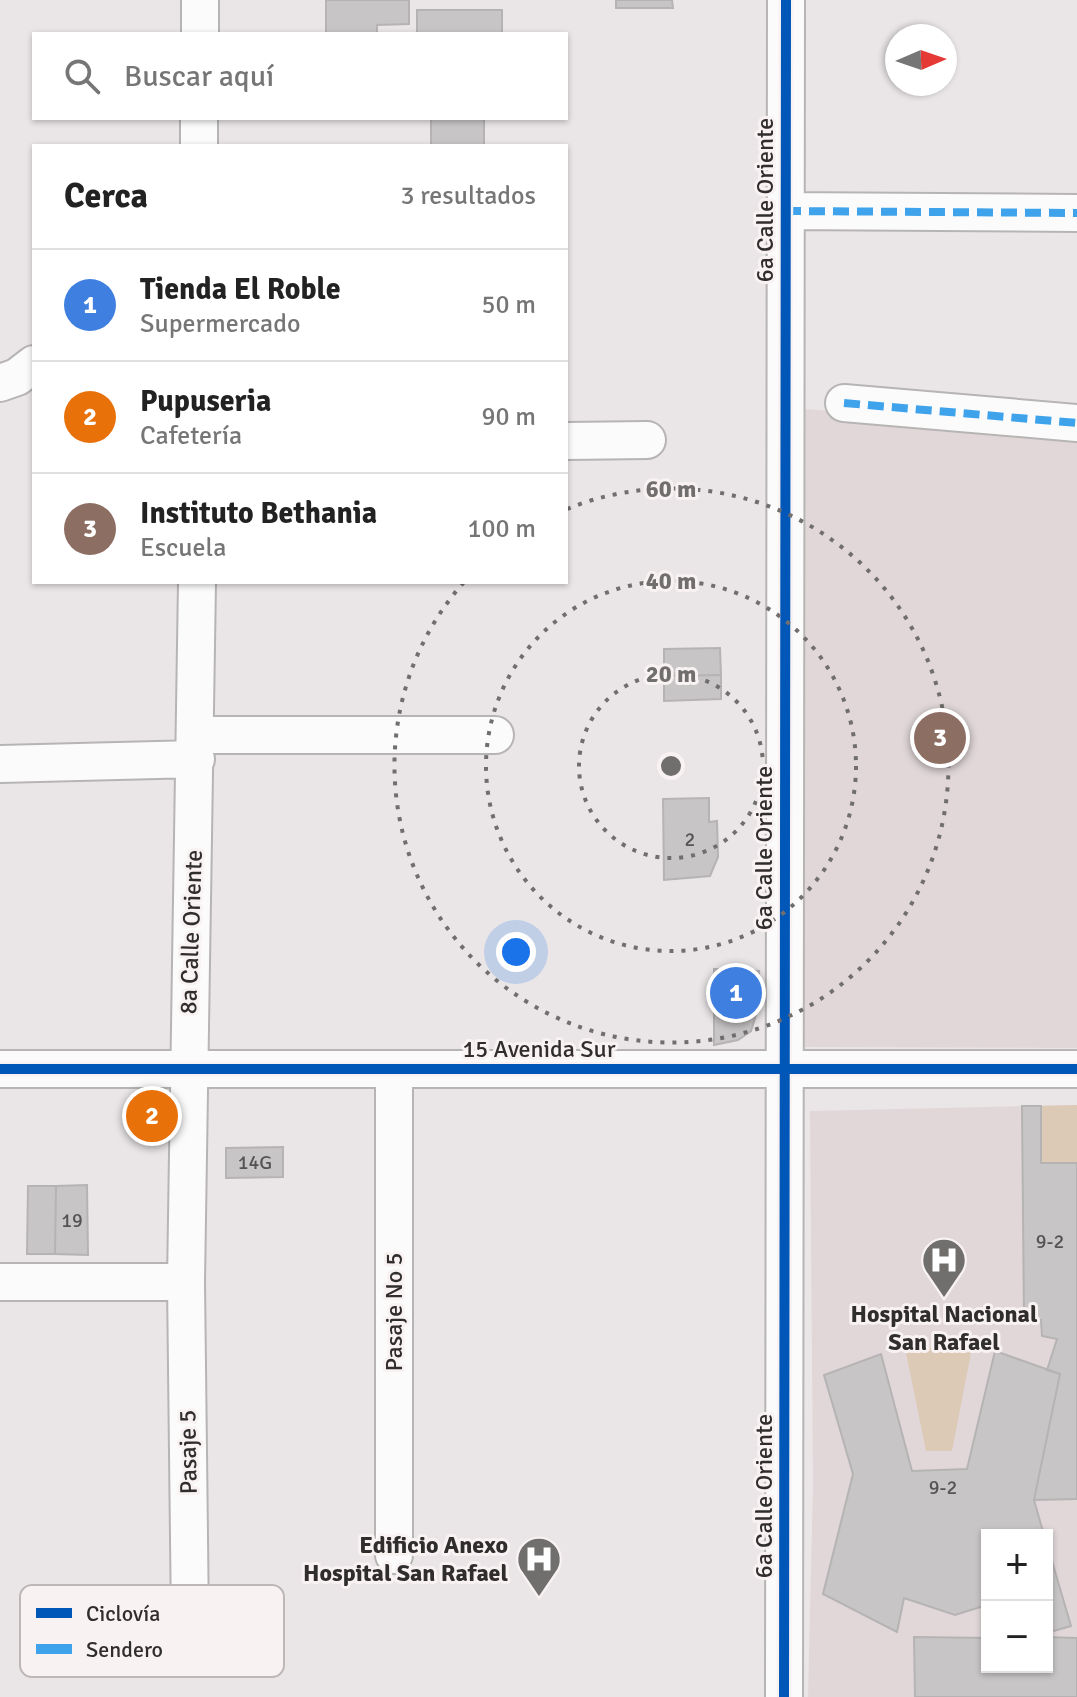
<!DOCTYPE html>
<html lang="es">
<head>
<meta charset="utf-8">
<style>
  body { margin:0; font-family:Signika,sans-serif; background:#f6f6f6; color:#222 }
  .controls { position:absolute; right:24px; bottom:24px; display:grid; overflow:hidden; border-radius:0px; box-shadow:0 2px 6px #0004 }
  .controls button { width:72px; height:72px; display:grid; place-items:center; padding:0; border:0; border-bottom:2px solid #e0e0e0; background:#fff; color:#222; font:40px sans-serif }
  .compass { position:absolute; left:885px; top:24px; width:72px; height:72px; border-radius:50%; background:#fff; box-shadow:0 2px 6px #0004; rotate:88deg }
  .you { position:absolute; left:516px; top:952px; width:28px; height:28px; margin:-20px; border:6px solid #fff; border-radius:50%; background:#1a73e8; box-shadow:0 0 0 12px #1a73e833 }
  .badge { display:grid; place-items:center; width:52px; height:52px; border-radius:50%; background:#716e6e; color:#fff; font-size:26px; font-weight:700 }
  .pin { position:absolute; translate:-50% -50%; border:4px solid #fff; box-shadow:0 2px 8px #0006 }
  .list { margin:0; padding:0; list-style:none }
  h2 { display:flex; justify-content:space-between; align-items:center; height:104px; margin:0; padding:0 32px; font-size:34px }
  h2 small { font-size:26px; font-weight:400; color:#767676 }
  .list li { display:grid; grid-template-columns:52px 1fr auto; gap:24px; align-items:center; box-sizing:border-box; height:112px; padding:0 32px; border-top:2px solid #e0e0e0 }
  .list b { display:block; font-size:30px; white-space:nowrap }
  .list p { margin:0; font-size:26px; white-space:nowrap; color:#767676 }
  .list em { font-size:26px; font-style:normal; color:#767676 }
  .icon { flex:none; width:44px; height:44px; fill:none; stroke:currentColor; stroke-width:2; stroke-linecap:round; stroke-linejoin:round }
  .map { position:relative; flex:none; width:1077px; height:1697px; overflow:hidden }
  .search { position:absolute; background:#fff; box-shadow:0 2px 6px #0004; left:32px; top:32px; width:536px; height:88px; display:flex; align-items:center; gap:20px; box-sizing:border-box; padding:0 28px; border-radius:0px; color:#767676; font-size:30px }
  .panel { position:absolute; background:#fff; box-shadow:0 2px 6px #0004; left:32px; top:144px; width:536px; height:440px; border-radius:0px }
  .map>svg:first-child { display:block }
  .built { fill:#e1d7d8; fill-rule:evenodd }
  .green { fill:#dccab7 }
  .building { fill:#c8c5c6; stroke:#b6b3b4; stroke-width:2 }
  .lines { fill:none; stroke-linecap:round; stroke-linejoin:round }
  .minor-casing { stroke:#b7b4b4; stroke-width:40 }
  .minor { stroke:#fcfbfb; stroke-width:36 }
  .quiet { stroke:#3ea3eb; stroke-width:8; stroke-dasharray:16 8; stroke-linecap:butt }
  .cycleway-casing { stroke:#f9f2f3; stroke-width:15 }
  .cycleway { stroke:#0057b8; stroke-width:10 }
  .ring { fill:none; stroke:#716e6e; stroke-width:4; stroke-dasharray:4 8 }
  .labels { text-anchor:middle; stroke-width:6; stroke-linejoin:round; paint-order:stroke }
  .number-label { font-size:20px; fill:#565353 }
  .street-label { font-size:24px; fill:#302d2d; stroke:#f9f2f3 }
  .poi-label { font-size:24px; font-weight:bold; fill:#302d2d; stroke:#f9f2f3 }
  .key { fill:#f9f2f3; stroke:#bdb7b8; stroke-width:2 }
  .key-label { font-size:22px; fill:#302d2d }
  .centre { fill:#716e6e; stroke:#f9f2f3; stroke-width:4 }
  .ring-label { font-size:24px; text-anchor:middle; font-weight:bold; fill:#716e6e; stroke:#f9f2f3; stroke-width:6; stroke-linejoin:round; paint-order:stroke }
</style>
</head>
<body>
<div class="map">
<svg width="1077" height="1697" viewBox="0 0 1077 1697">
  <rect width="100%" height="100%" fill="#eae6e7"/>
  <path class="built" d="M804 409 1077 429V1048L801 1047Z
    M1077 1105V1697H808L813 1487 810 1111ZM987 1535H1047V1667H987Z"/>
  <path class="green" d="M1077 1105V1163H1041V1106Z
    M905 1348H972L952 1451H926Z"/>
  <path class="building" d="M326 0H409V24L377 25V34H326Z
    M616 0H672L673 8H616Z
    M417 10H502V34H417Z
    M431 118H484V146H431Z
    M720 648 721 675 664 676V649Z
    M721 675V699L664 701V676Z
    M709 798V822L717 821 718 857 710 876 664 880 663 799Z
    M714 969 759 971 756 1015 751 1031 738 1040 714 1045Z
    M161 1106V1126H142V1107Z
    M1022 1106H1041V1163H1077V1499L1034 1500 1060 1374 1047 1370 1057 1339 1042 1336 1041 1320H1024Z
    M283 1147V1177L226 1178V1148Z
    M87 1185 88 1255 55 1254 56 1186Z
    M28 1186H56L55 1254H27Z
    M995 1351 1060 1374 1034 1500 1044 1535H987V1605L955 1615 904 1598 897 1632 823 1594 853 1474 824 1375 881 1354 912 1471 967 1469Z
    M1047 1544 1071 1626 1047 1633Z
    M914 1637 987 1638V1667H1047V1637L1077 1638V1697H915Z"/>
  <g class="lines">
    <g class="minor-casing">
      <path id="minor" d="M200 34V0
        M199 146V118
        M785 211 1077 213
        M0 383 17 377 34 364
        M844 403 1077 423
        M566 441 647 440
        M196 735H495
        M0 764 196 759
        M0 1069H1077
        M394 1069V1555
        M0 1282H186
        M190 1622 186 1282 197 582
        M784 1697 786 0"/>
    </g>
    <use href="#minor" class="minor"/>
    <path class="quiet" d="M785 211 1077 213
      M844 403 1077 423"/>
    <g class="cycleway-casing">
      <path id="cycleway" d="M0 1069H1077
        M784 1697 786 0"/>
    </g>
    <use href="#cycleway" class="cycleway"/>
  </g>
  <g class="ring">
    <circle cx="671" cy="766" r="92"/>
    <circle cx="671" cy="766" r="185"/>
    <path d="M567 509A277 277 0 1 1 464 582"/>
  </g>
  <defs>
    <g id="hospital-pin" transform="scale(2.3)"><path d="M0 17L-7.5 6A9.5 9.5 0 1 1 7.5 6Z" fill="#716e6e" stroke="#f9f2f3"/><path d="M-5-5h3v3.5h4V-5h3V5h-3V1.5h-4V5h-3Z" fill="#fff"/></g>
  </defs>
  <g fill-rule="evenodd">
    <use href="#hospital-pin" x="944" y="1260"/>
    <use href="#hospital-pin" x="539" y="1559"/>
  </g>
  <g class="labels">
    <g class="number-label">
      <text x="690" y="846">2</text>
      <text x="255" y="1169">14G</text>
      <text x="72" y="1227">19</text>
      <text x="1050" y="1248">9-2</text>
      <text x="943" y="1494">9-2</text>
    </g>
    <g class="street-label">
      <text transform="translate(765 200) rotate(-90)" y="8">6a Calle Oriente</text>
      <text transform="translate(764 848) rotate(-90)" y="8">6a Calle Oriente</text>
      <text transform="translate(191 932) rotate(-88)" y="8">8a Calle Oriente</text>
      <text x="539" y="1057">15 Avenida Sur</text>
      <text transform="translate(394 1312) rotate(-90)" y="8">Pasaje No 5</text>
      <text transform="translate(188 1452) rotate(-91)" y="8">Pasaje 5</text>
      <text transform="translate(764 1496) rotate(-90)" y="8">6a Calle Oriente</text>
    </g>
    <g class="poi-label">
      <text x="944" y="1322">Hospital Nacional<tspan x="944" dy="28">San Rafael</tspan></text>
      <text x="508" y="1553" text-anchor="end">Edificio Anexo<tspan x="508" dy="28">Hospital San Rafael</tspan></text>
    </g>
  </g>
  <rect x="20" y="1585" width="264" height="92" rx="12" class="key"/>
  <rect x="36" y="1608" width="36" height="10" fill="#0057b8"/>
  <rect x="36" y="1644" width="36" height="10" fill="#3ea3eb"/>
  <g class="key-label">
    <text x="86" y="1621">Ciclovía</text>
    <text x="86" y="1657">Sendero</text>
  </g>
  <circle cx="671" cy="766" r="12" class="centre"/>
  <g class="ring-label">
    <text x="671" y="497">60 m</text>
    <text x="671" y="589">40 m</text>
    <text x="671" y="682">20 m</text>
  </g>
</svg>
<div class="controls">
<button>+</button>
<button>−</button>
</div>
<svg class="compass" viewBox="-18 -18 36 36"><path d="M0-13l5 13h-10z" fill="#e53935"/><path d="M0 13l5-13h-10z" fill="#767676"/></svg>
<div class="you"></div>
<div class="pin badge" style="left:736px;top:993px;background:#3f7fe0">1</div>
<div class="pin badge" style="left:152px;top:1116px;background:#e8710a">2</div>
<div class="pin badge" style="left:940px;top:738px;background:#8d6e63">3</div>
<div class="search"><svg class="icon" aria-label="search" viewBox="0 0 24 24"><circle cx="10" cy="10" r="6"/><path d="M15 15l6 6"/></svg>Buscar aquí</div>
<section class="panel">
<h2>Cerca<small>3 resultados</small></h2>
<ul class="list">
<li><span class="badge" style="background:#3f7fe0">1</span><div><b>Tienda El Roble</b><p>Supermercado</p></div><em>50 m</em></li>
<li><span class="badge" style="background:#e8710a">2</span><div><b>Pupuseria</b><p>Cafetería</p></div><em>90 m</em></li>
<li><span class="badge" style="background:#8d6e63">3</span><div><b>Instituto Bethania</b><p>Escuela</p></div><em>100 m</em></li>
</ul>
</section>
</div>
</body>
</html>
